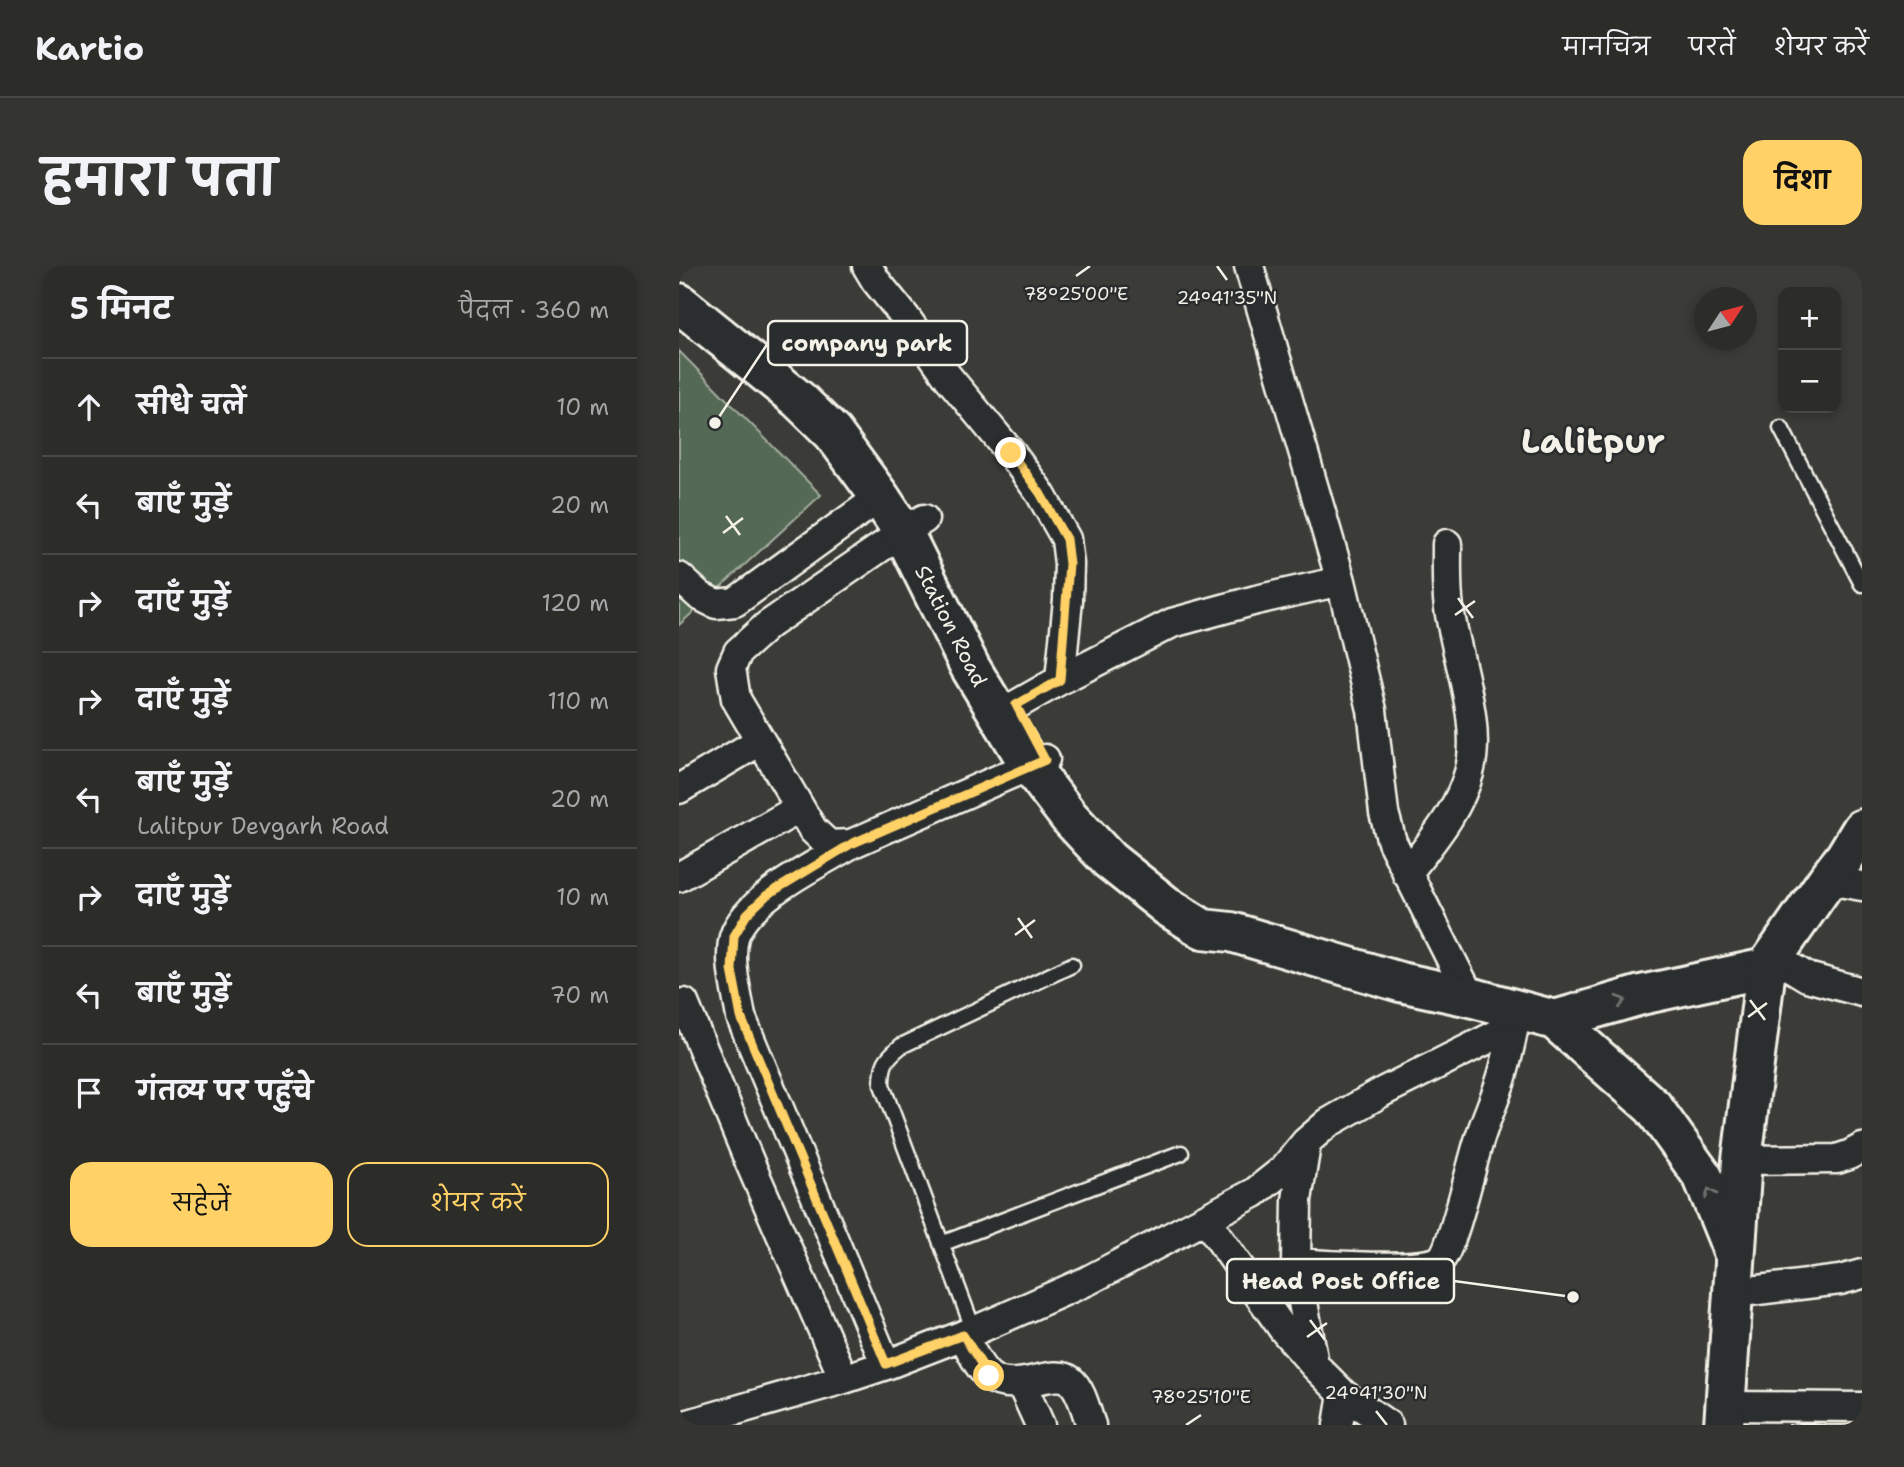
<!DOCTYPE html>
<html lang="hi">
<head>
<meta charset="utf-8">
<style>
  body { margin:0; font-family:"Shantell Sans","Playpen Sans Deva",sans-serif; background:#343431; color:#f1f3f6 }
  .controls { position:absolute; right:21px; top:21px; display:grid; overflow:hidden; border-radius:14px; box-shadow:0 4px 10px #0003 }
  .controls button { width:63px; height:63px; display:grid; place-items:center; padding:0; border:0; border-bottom:2px solid #484846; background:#2c2c29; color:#f1f3f6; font:35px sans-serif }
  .compass { position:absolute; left:1015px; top:21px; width:63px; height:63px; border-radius:50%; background:#2c2c29; box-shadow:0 4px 10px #0003; rotate:54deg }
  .stop { position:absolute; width:21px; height:21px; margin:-16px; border:5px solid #ffd166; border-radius:50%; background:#fff }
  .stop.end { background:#ffd166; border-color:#fff; box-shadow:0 2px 7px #0008 }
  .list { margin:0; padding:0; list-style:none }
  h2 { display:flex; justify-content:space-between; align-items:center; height:91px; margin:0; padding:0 28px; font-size:30px }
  h2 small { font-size:23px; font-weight:400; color:#a6a7a8 }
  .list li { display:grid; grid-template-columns:46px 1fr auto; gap:21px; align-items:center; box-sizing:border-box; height:98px; padding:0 28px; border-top:2px solid #484846 }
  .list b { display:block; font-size:26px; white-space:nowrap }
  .list p { margin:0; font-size:23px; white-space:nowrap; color:#a6a7a8 }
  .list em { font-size:23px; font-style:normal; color:#a6a7a8 }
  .actions { display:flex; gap:14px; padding:21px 28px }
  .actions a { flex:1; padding:16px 0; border:2px solid #ffd166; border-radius:21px; text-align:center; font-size:24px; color:#ffd166 }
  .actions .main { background:#ffd166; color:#111 }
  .icon { flex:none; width:38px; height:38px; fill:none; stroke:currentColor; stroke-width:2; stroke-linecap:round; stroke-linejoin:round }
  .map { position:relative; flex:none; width:1183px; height:1159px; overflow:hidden; border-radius:21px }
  header { display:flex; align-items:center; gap:42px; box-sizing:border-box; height:98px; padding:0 35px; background:#2c2c29; border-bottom:2px solid #484846 }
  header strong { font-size:33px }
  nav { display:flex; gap:38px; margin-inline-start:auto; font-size:24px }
  .intro { display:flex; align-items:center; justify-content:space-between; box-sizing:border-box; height:168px; padding:0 42px }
  h1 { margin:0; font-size:49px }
  .button { padding:18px 32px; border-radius:21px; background:#ffd166; color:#111; font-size:24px; font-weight:700 }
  main { display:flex; gap:42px; padding:0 42px }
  aside { flex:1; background:#2c2c29; border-radius:21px; box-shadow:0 4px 10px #0003 }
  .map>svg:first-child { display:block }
  .green { fill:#556b56; stroke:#a4ae9f; stroke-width:2 }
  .building { fill:#645c4c; stroke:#f4f1e8; stroke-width:2 }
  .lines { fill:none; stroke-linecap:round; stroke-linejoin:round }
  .lane-casing { stroke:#f4f1e8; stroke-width:19 }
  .street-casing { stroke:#f4f1e8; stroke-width:33 }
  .secondary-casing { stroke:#f4f1e8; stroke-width:44 }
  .primary-casing { stroke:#f4f1e8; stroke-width:44 }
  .lane { stroke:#2a2d2e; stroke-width:14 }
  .street { stroke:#2a2d2e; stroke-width:28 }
  .secondary { stroke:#2a2d2e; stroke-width:38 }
  .primary { stroke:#2a2d2e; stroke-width:38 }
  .oneway { stroke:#71726f }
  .route { stroke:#ffd166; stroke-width:9 }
  .ticks { fill:none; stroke:#f4f1e8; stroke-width:2.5 }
  .labels { text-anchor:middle; stroke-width:5; stroke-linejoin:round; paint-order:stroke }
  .street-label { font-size:21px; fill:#f4f1e8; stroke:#2a2d2e }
  .town-label { font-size:35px; font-weight:bold; fill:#f4f1e8; stroke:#2a2d2e }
  .ticks-label { font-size:18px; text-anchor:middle; fill:#f4f1e8; stroke:#2a2d2e; stroke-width:5; stroke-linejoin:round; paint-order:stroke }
  .leader { fill:none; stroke:#f4f1e8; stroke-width:2.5 }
  .callout-dot { fill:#f4f1e8; stroke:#2a2d2e; stroke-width:2.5 }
  .callout { fill:#2a2d2e; stroke:#f4f1e8; stroke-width:2.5 }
  .callout-label { font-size:23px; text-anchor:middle; font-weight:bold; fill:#f4f1e8 }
</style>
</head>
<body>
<header>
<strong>Kartio</strong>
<nav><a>मानचित्र</a><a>परतें</a><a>शेयर करें</a></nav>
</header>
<div class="intro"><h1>हमारा पता</h1><a class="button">दिशा</a></div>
<main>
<aside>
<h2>5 मिनट<small>पैदल · 360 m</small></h2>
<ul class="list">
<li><svg class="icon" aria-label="ahead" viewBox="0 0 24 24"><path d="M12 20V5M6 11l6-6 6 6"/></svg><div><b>सीधे चलें</b></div><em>10 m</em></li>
<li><svg class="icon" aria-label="left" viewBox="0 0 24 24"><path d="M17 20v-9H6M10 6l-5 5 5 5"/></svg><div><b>बाएँ मुड़ें</b></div><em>20 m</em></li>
<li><svg class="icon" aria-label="right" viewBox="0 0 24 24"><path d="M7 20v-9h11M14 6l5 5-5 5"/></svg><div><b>दाएँ मुड़ें</b></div><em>120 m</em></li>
<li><svg class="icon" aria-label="right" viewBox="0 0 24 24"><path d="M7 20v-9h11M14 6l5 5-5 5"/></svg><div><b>दाएँ मुड़ें</b></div><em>110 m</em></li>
<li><svg class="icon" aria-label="left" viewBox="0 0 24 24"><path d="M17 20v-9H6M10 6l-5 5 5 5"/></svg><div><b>बाएँ मुड़ें</b><p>Lalitpur Devgarh Road</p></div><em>20 m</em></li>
<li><svg class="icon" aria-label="right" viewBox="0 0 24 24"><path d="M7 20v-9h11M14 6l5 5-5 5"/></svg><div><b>दाएँ मुड़ें</b></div><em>10 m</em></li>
<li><svg class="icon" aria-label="left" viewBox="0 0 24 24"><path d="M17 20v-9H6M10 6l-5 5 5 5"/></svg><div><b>बाएँ मुड़ें</b></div><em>70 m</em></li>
<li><svg class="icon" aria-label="arrive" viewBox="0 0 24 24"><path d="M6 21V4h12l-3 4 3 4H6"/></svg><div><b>गंतव्य पर पहुँचे</b></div></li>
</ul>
<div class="actions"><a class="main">सहेजें</a><a>शेयर करें</a></div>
</aside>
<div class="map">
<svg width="1183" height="1159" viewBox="0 0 1183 1159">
  <rect width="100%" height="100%" fill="#3b3b37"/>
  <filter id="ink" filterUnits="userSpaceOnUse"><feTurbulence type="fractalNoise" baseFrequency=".0143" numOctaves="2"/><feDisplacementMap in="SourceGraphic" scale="14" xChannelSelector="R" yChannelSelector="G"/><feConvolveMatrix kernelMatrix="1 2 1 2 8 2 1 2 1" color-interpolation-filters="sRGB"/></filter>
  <g filter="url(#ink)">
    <path class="green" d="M0 85 142 229 0 359Z"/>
    <path class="building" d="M1172 1154 1177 1159H1109Z"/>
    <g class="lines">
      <g class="lane-casing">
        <path id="lane" d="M1102 162 1183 318
          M262 978 502 887
          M295 1065 203 819C203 798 206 793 222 780L393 699"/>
      </g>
      <g class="street-casing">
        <path id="street" d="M188 0 197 15 227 52 269 111 332 187 361 227 387 273 390 298 389 334 381 414
          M570 0 662 315 693 444 705 547 713 576 791 731
          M245 253 224 266 89 359 59 386 52 402 57 433 134 564 150 579 172 578 366 493
          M0 311 21 330 37 338 56 336 201 231
          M337 439 381 414 493 357 577 334 662 315
          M0 523 81 475
          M172 578C139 598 67 632 55 671 49 695 58 727 62 751L207 1099
          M728 608C752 576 779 546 790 507 804 459 777 392 770 342 767 321 768 299 768 278
          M0 611 121 542
          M1148 614 1183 620
          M1095 691 1128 711 1183 726
          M5 737 71 897 165 1113
          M627 879 618 934 617 997 635 1098
          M1063 894 1158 893 1170 889 1183 882
          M527 954 604 1063 635 1099 664 1128 709 1159
          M617 997C641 999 746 1006 761 994 773 984 793 897 799 878 805 857 814 838 821 817 827 799 831 779 835 760
          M1054 1027 1161 1014 1183 1008
          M284 1069C291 1082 299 1102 311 1111 336 1129 374 1101 391 1114 403 1124 407 1146 412 1159
          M342 1117 361 1159
          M1046 1140 1183 1141
          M6 1159 165 1113 207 1099 295 1065 408 1015 575 927 604 904 627 876 649 857 705 825 835 760 845 745
          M659 1159 664 1128"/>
      </g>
      <g class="secondary-casing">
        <path id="secondary" d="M0 37 120 134 154 167 201 231 224 266 291 401 351 500 390 551 430 594 489 641 524 663 552 666 721 716 791 731 876 754 974 841 1024 911 1056 990
          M876 754 962 729 1087 702"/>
      </g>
      <g class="primary-casing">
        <path id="primary" d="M1045 1159 1063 894 1087 702 1148 614 1166 591 1183 563"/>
      </g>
      <use href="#lane" class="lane"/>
      <use href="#street" class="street"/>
      <use href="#secondary" class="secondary"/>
      <use href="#primary" class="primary"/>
    </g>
    <defs><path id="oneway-chevron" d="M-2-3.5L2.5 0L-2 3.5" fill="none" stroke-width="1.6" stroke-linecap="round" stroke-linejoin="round" transform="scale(1.75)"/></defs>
    <g class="oneway">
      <use href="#oneway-chevron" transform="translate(942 735) rotate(-16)"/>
      <use href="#oneway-chevron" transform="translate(1031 927) rotate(-112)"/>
    </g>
  </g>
  <g class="lines" filter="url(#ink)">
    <path class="route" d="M310 1110 284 1069 207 1098 62 751 53 704 55 670 68 648 88 629 172 578 366 494 337 439 381 414 390 298 387 273 361 227 332 187"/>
  </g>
  <path class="ticks" d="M538 0 548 14M397 10 411 0M47 250 61 269M44 267 64 252M779 332 794 352M776 349 796 335M339 652 353 672M336 669 356 654M1071 734 1086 754M1069 751 1088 737M631 1054 646 1074M628 1071 648 1057M697 1145 708 1159M507 1159 522 1149"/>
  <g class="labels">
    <g class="street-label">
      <text transform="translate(272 360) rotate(63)" y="7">Station Road</text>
    </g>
    <g class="town-label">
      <text x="914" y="187">Lalitpur</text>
    </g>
  </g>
  <g class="ticks-label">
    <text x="397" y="34">78°25'00"E</text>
    <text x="548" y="38">24°41'35"N</text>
    <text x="697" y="1133">24°41'30"N</text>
    <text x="522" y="1137">78°25'10"E</text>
  </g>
  <path class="leader" d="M36 157L89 77M894 1031L775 1015"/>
  <g class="callout-dot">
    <circle cx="36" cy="157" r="7"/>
    <circle cx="894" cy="1031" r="7"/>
  </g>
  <g class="callout">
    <rect x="89" y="55" width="199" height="44" rx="7"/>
    <rect x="548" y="993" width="227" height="44" rx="7"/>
  </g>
  <g class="callout-label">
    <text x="188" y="85">company park</text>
    <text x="662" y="1023">Head Post Office</text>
  </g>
</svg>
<div class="controls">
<button>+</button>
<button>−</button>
</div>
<svg class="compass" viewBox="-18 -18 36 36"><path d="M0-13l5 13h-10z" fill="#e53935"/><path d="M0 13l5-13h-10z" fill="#a6a7a8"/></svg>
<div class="stop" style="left:310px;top:1110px"></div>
<div class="stop end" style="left:332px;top:187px"></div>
</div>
</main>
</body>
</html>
